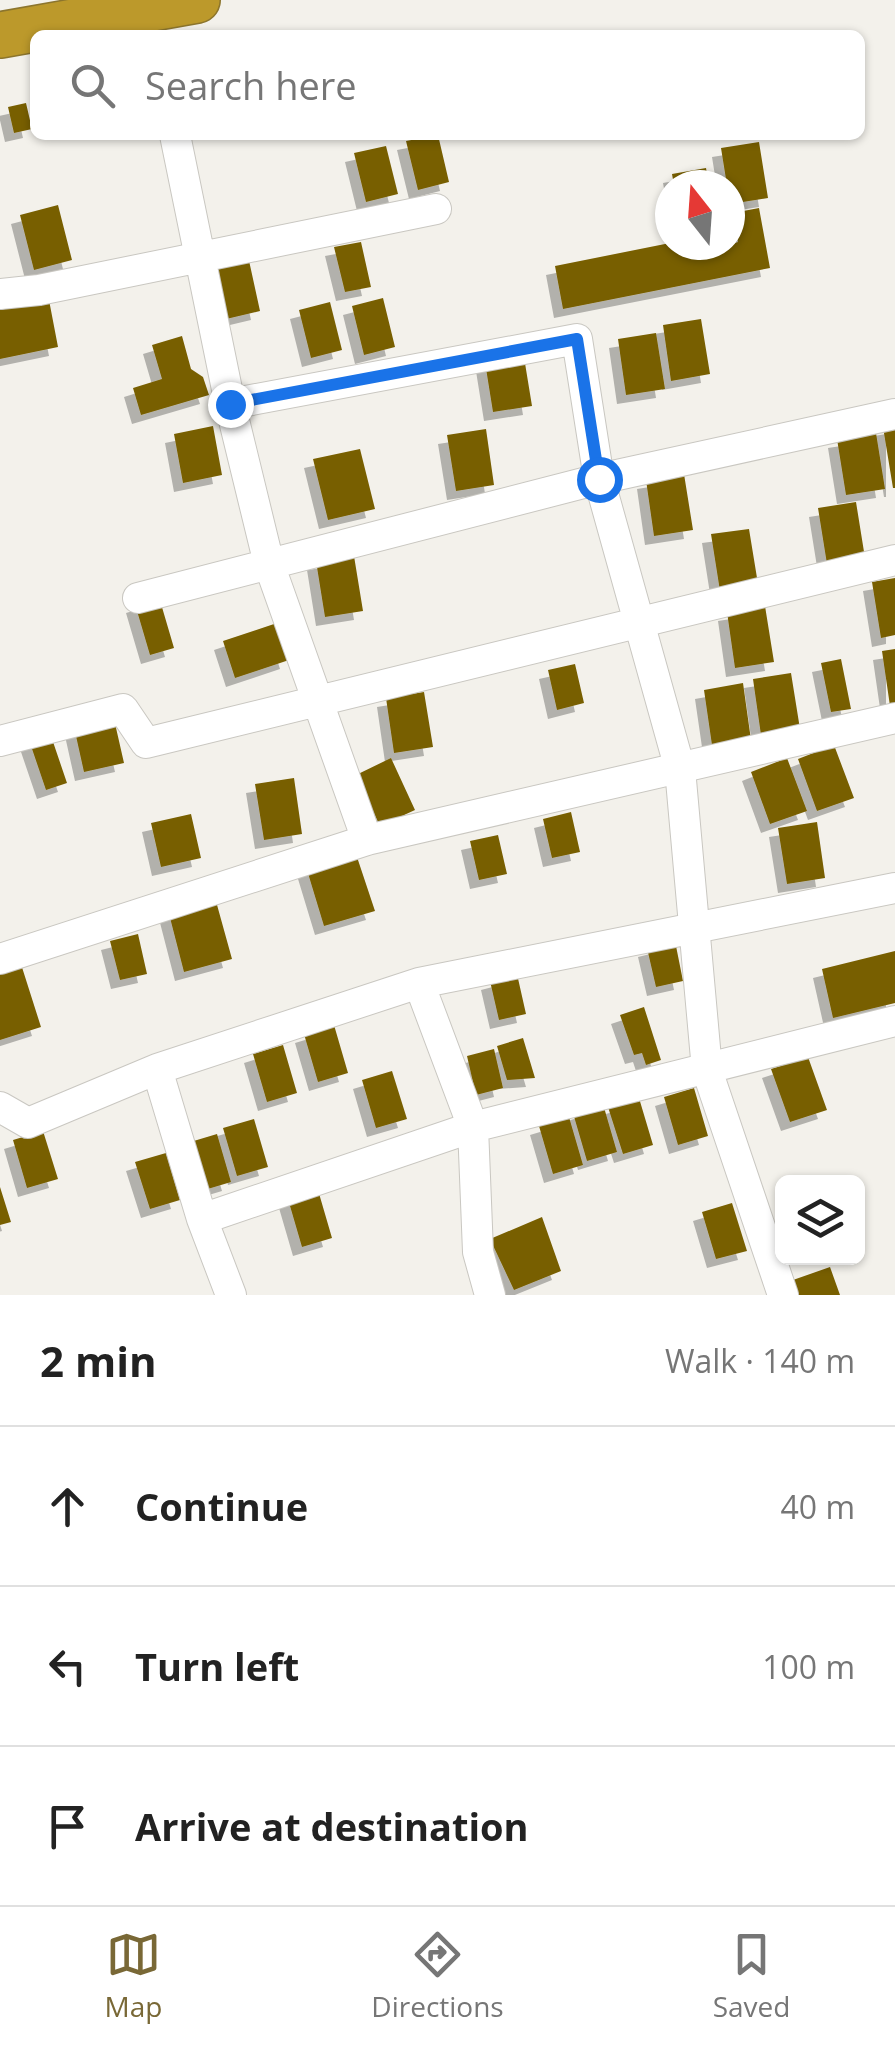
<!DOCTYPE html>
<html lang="en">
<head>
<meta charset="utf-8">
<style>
  body { margin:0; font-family:"Open Sans",sans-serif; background:#f6f6f6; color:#222 }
  .controls { position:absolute; right:30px; bottom:30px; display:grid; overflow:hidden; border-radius:15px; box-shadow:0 2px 8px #0004 }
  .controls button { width:90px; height:90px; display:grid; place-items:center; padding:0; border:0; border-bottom:2px solid #e0e0e0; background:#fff; color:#222; font:50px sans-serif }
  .compass { position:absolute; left:655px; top:170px; width:90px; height:90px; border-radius:50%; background:#fff; box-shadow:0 2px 8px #0004; rotate:343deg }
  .stop { position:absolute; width:30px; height:30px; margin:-22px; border:8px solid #1a73e8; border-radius:50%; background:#fff }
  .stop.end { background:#1a73e8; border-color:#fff; box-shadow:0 2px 10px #0008 }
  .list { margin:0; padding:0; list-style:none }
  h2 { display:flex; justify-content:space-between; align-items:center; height:130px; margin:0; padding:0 40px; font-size:42px }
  h2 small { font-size:32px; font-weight:400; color:#767676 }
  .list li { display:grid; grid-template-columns:65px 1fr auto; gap:30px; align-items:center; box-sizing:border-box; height:160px; padding:0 40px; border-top:2px solid #e0e0e0 }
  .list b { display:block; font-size:38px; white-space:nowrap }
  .list em { font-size:32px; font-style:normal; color:#767676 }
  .icon { flex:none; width:55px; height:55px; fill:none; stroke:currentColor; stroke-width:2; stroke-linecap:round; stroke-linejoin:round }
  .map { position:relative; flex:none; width:895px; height:1295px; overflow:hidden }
  .search { position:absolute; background:#fff; box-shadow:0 2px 8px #0004; left:30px; right:30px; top:30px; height:110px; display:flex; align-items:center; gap:25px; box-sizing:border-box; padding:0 35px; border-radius:15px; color:#767676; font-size:38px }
  .sheet { height:610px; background:#fff }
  nav { display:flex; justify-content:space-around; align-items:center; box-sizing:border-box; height:140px; border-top:2px solid #e0e0e0; background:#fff; font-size:28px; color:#767676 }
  nav a { display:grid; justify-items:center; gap:5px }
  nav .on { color:#796836 }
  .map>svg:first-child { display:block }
  .building { fill:#785f06; filter:url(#shadow) }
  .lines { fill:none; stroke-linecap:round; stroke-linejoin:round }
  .minor-casing { stroke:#c9c7c1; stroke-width:32 }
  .highway-casing { stroke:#8c752d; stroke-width:48 }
  .minor { stroke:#fff; stroke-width:30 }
  .highway { stroke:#bc992b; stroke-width:45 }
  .route { stroke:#1a73e8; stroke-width:12 }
</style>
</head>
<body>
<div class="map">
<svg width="895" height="1295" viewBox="0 0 895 1295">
  <defs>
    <filter id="shadow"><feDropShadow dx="-9" dy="9" stdDeviation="0" flood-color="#0004"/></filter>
  </defs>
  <rect width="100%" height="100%" fill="#f3f1eb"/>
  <path class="building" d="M26 103 32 129 14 133 8 107Z
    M438 135 449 182 418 190 406 141Z
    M759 142 768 198 730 204 721 148Z
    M386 146 398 194 366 202 354 153Z
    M706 168 709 185H674L672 174Z
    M58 205 72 260 34 270 20 215Z
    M759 208 770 268 563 309 555 266 670 243 730 245 738 242 733 213Z
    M361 242 371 287 345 292 334 247Z
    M248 256 260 311 222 320 210 265Z
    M383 298 395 347 364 355 352 306Z
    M49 300 58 347 0 359V310Z
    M330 302 342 350 311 358 299 310Z
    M701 319 710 374 671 381 663 325Z
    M656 333 665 389 626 395 618 339Z
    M182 336 191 369 203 377 209 395 141 415 133 388 162 379 152 345Z
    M523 351 532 406 493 412 484 356Z
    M895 425V488H893L883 427Z
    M213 426 222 475 183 483 174 434Z
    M486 429 494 485 456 491 447 435Z
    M876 433 885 489 846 495 837 439Z
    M360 449 375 509 328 520 313 459Z
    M684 474 693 530 654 536 646 480Z
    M856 502 865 558 827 564 818 508Z
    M749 529 758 584 720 591 711 534Z
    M354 556 363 611 325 617 316 561Z
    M895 578V635L881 638 872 582Z
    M159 597 174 648 150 655 135 604Z
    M765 606 774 662 735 668 727 612Z
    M277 623 289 660 235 678 223 641Z
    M895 649V706H890L882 651Z
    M841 659 851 709 831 712 821 663Z
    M575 664 584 703 557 710 548 670Z
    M791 673 800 729 761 735 753 679Z
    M743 683 751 740 712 745 704 690Z
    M424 692 433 747 394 753 386 698Z
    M114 719 124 763 84 772 74 727Z
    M50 733 67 783 46 790 29 740Z
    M834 745 854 798 817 811 798 759Z
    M391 758 415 810 380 826 356 775Z
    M787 758 807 811 770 824 751 772Z
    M294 778 302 834 264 840 255 784Z
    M571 812 580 852 552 858 543 819Z
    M191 814 201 858 161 867 151 823Z
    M817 822 825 878 787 884 778 828Z
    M498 835 507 874 479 880 470 841Z
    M354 848 375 911 324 926 304 860Z
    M214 894 232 959 184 972 167 906Z
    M138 934 147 974 120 980 110 941Z
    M675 941 683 981 656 987 647 948Z
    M895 951V1003L833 1018 822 969Z
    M20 961 41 1027 0 1040V967Z
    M517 974 526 1014 499 1020 490 981Z
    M644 1007 661 1060 646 1065 642 1053 634 1055 620 1015Z
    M334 1025 348 1073 318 1082 304 1034Z
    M523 1038 535 1078 507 1080 497 1046Z
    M283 1045 297 1093 267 1102 253 1054Z
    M494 1049 503 1088 476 1095 467 1056Z
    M808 1057 827 1110 790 1122 771 1069Z
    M392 1071 407 1119 376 1128 362 1080Z
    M694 1088 708 1136 678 1145 664 1097Z
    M639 1098 653 1145 623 1154 608 1107Z
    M603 1104 617 1152 587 1161 573 1113Z
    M569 1117 583 1165 553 1174 539 1126Z
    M254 1119 268 1167 237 1176 223 1128Z
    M43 1131 58 1179 27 1188 13 1140Z
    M217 1134 231 1182 201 1191 187 1143Z
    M166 1153 180 1200 150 1209 135 1162Z
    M0 1187 11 1222 0 1225Z
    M318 1190 332 1238 302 1247 288 1199Z
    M732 1203 747 1251 716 1259 702 1212Z
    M542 1217 561 1271 514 1290 490 1239Z
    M830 1267 840 1295H799L793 1280Z"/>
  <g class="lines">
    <g class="minor-casing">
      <path id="minor" d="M175 135 230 404 269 564 367 840
        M0 294 39 290 436 209
        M230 404 577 339 599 479 680 769 707 1070 783 1295
        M138 598 599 479 895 414
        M0 741 123 709 146 743 895 560
        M0 959 367 840 895 718
        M419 983 473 1127 478 1252 490 1295
        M157 1069 202 1219 231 1295
        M0 1107 28 1123 157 1069 419 983 895 888
        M202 1219 473 1127 895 1021"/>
    </g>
    <g class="highway-casing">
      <path id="highway" d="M0 35 197 0"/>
    </g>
    <use href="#minor" class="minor"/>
    <use href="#highway" class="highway"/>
  </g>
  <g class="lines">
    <path class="route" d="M230 404 577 339 599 479"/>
  </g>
</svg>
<div class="controls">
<button><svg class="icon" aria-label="layers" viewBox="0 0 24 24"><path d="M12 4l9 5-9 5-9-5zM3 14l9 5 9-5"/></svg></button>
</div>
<svg class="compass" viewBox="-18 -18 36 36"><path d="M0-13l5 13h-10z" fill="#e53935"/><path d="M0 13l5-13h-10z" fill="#767676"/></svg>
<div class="stop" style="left:599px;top:479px"></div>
<div class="stop end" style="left:230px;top:404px"></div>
<div class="search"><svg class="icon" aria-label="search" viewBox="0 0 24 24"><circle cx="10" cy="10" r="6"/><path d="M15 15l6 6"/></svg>Search here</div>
</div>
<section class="sheet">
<h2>2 min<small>Walk · 140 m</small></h2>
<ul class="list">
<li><svg class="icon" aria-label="ahead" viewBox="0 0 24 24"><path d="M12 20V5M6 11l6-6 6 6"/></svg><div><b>Continue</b></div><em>40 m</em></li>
<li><svg class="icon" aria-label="left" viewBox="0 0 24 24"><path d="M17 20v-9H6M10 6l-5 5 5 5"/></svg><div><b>Turn left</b></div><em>100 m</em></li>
<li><svg class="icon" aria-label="arrive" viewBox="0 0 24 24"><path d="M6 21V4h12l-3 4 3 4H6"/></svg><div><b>Arrive at destination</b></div></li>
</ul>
</section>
<nav>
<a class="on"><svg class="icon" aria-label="map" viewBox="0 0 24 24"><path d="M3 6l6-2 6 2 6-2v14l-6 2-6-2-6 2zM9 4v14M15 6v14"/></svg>Map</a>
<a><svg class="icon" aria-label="directions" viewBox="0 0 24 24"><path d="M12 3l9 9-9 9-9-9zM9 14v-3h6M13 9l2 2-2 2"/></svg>Directions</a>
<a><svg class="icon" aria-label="saved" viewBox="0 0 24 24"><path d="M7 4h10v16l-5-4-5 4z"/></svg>Saved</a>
</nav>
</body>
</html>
